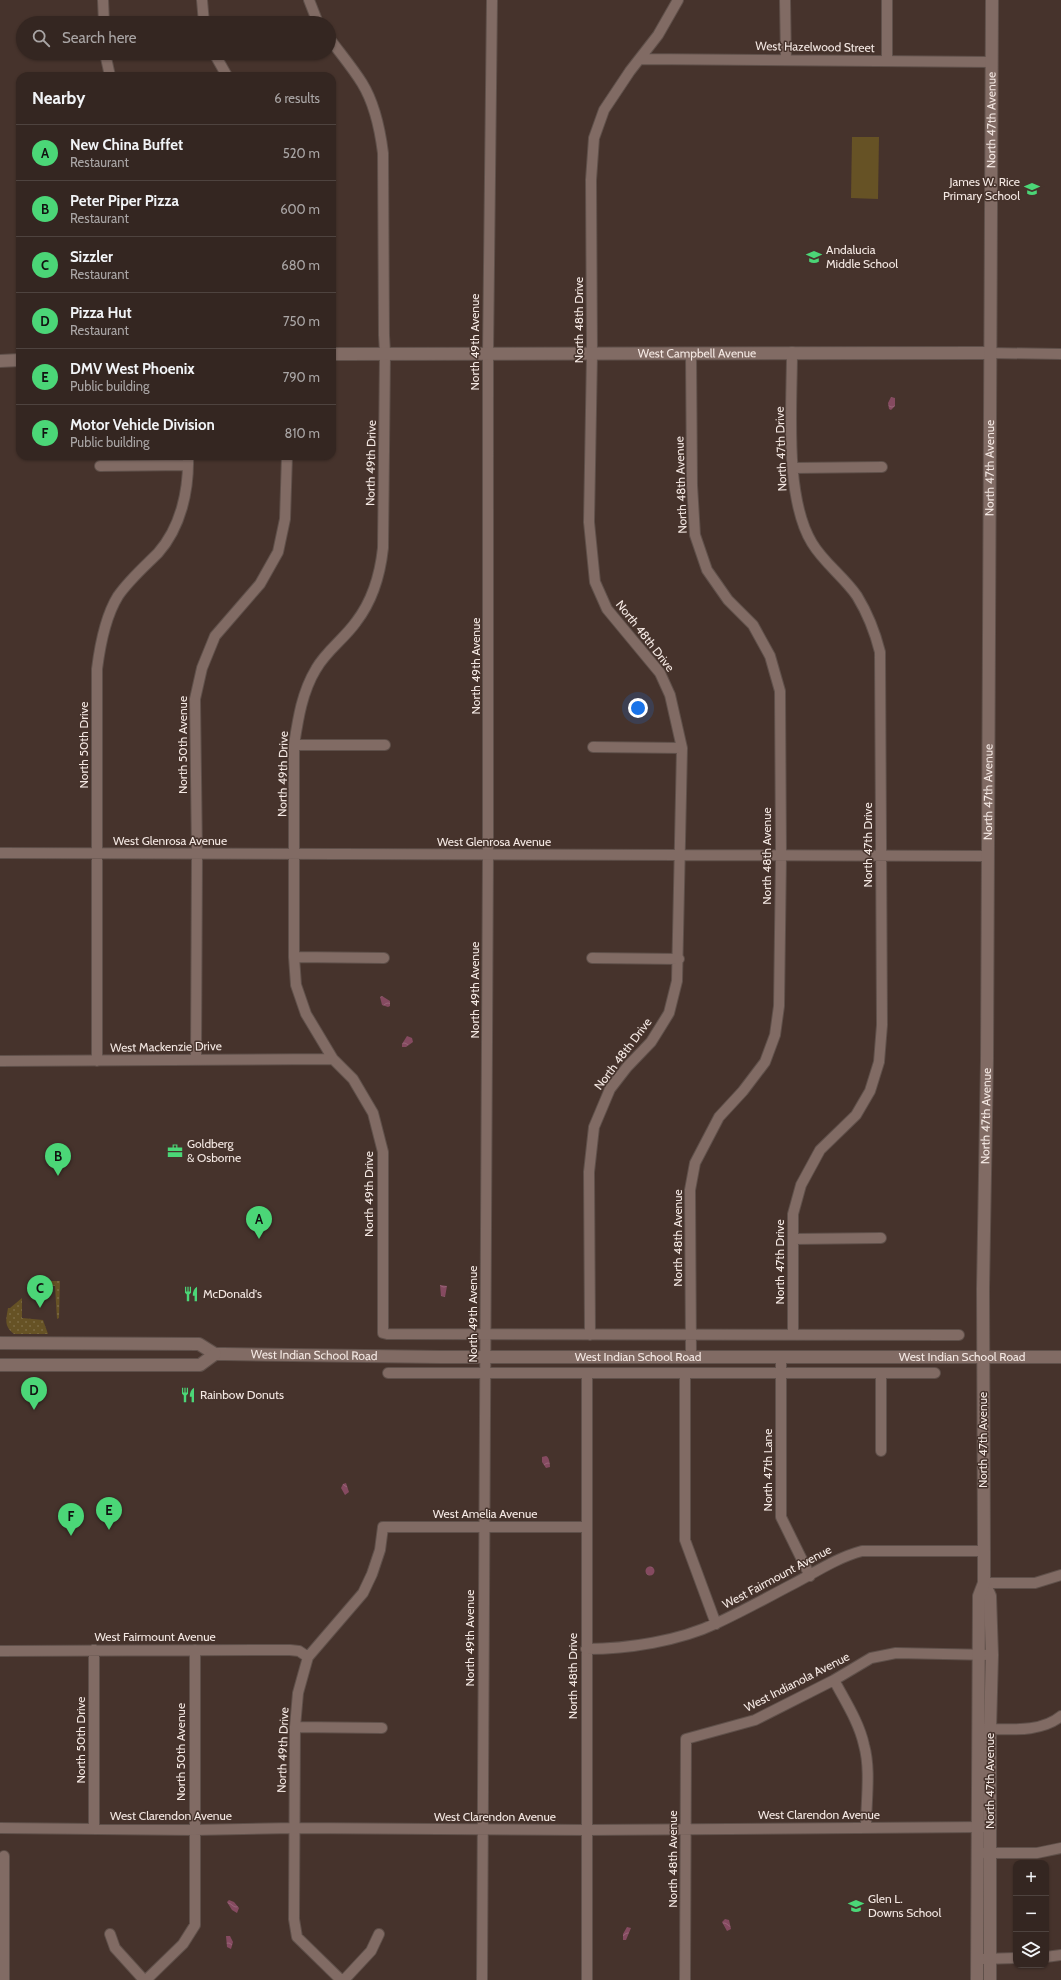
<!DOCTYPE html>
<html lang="en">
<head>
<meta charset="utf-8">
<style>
  body { margin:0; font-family:Cabin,sans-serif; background:#3f322e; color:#f1f3f6 }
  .controls { position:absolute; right:12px; bottom:12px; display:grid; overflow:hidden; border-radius:8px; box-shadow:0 1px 3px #0004 }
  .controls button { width:36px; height:36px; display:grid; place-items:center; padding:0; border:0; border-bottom:1px solid #4e433f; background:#342621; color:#f1f3f6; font:20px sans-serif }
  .you { position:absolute; left:638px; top:708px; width:14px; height:14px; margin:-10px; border:3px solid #fff; border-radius:50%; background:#1a73e8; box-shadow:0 0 0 6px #1a73e833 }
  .badge { display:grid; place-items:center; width:26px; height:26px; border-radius:50%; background:#4bd677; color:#111; font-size:13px; font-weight:700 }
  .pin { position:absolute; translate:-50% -33px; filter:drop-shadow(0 1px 2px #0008) }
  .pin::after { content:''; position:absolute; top:21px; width:14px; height:12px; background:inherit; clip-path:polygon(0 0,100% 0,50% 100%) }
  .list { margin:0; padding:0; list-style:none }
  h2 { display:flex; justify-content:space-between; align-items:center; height:52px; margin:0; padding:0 16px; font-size:17px }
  h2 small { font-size:13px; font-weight:400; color:#a9a5a5 }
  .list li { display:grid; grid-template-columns:26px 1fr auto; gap:12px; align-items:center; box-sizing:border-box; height:56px; padding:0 16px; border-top:1px solid #4e433f }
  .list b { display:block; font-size:15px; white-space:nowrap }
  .list p { margin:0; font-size:13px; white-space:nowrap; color:#a9a5a5 }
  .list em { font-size:13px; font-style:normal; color:#a9a5a5 }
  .icon { flex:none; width:22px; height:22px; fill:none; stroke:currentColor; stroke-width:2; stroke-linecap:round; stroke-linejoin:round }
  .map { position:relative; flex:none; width:1061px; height:1980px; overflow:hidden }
  .search { position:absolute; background:#342621; box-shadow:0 1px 3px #0004; left:16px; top:16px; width:320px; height:44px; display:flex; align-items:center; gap:10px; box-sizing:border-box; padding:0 14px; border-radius:22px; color:#a9a5a5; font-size:15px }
  .panel { position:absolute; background:#342621; box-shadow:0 1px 3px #0004; left:16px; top:72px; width:320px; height:388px; border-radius:12px }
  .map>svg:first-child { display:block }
  .grass { fill:url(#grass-dots) }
  .pitch { fill:#665225 }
  .water { fill:url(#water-waves) }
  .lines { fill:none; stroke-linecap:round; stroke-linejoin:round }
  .street-casing { stroke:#5f504a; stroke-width:12 }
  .secondary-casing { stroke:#5f504a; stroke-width:14 }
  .street { stroke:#816b64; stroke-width:10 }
  .secondary { stroke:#816b64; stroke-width:12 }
  .labels { text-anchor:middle; stroke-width:3; stroke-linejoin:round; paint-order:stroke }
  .street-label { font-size:12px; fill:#f4e8e3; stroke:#46332c }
  .poi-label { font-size:12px; fill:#f4e8e3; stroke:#46332c; text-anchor:start }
</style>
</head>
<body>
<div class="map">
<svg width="1061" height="1980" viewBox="0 0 1061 1980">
  <defs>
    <pattern id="grass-dots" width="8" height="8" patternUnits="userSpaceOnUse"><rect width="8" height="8" fill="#665225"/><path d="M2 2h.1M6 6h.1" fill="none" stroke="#7c6b44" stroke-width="1.8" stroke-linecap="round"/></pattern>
    <pattern id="water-waves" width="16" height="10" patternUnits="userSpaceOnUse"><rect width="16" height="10" fill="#854a60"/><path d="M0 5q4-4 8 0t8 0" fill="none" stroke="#976477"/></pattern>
  </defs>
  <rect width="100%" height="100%" fill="#46332c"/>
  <path class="grass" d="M42 1281H60L59 1318 57 1319 55 1286H42Z
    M22 1298V1318L43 1320 48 1334H14C4 1326 6 1320 8 1308H10Z"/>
  <path class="pitch" d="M852 137H879L878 199 851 198Z"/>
  <path class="water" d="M891 397 895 398V406L891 410 889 409 888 403Z
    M382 996 390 1001V1006L388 1007 382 1005 380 997Z
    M407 1036 412 1038 413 1042 406 1047H402V1044Z
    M440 1285 447 1286 445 1297 441 1296Z
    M546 1456C549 1457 550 1463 550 1467L546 1468 542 1462V1457Z
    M346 1483 349 1492 345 1495 341 1488 343 1484Z
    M645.5 1571a4.5 4.5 0 1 1 9 0a4.5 4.5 0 1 1-9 0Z
    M229 1900 234 1902 239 1908 237 1913 232 1910 227 1902Z
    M725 1919 729 1920 731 1929 727 1931 722 1922Z
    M627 1927 631 1928 626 1940H623V1934Z
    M226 1936H230L233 1942 231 1949 227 1947Z"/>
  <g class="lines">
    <g class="street-casing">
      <path id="street" d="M103 0 104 23
        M202 0 204 23
        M309 0 318 23
        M785 0 786 60
        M887 0V61
        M329 38C340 53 352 67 362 83 375 104 380 129 383 153L384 335 385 353 383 548C380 576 373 600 356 622 344 639 326 651 316 669 302 692 298 719 294 745V957L296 985 306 1014 333 1059 353 1079 373 1113 383 1152V1333L387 1334 959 1335
        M105 53 110 76
        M214 53 227 76
        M640 59 991 62
        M792 352C792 406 784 497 812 543 824 563 844 577 857 596 868 614 875 632 880 652L882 1025 879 1062 870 1091 856 1115 820 1150 801 1185 793 1214V1335
        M990 353 1061 354
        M100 466 188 465
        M793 468 882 467
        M294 745H385
        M593 747 682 748
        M0 853 987 856
        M294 957 384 958
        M592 958 679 959
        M196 1060 197 854 195 699 202 668 215 636 260 584 278 552 285 519 287 456
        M0 1061 333 1059
        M97 1061V669C100 645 105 617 118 596 129 580 144 567 158 553 181 527 189 490 188 456
        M793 1239 881 1238
        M590 1335 589 1172 594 1127 610 1089 627 1067 651 1042 661 1026 669 1013 677 981 682 748 670 695 660 673 607 609 595 582 589 522 592 354 591 180 594 138 604 110 630 71 658 35 678 0
        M691 1356 690 1190 695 1163 719 1117 743 1091 765 1062 775 1035 779 1006 781 856 780 691 770 656 753 625 728 600 707 570 695 535 692 485 691 354
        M781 1357V1517L810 1576
        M388 1373H935
        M685 1373V1540L716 1624
        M881 1451V1373
        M984 1583H1035L1061 1575
        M586 1649C628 1649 679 1641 717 1623 743 1611 768 1597 793 1584 816 1572 836 1558 862 1551H984
        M94 1650V1829
        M0 1651 290 1650 299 1651 308 1657
        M834 1680C845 1701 859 1722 864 1745 871 1770 866 1801 866 1828
        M295 1727 382 1728
        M983 1729C1008 1729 1041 1733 1061 1716
        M0 1828 194 1830 294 1828 587 1830 984 1827
        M984 1853H1037L1061 1848
        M110 1934 115 1948 144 1980
        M1046 1957 1061 1955
        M982 1959 1016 1958
        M4 1980V1856
        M146 1980 183 1944 195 1925V1650
        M341 1980 297 1937 294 1919 295 1727 298 1693 308 1657 363 1593 372 1574 380 1550 383 1527H587
        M344 1980 371 1951 379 1934
        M482 1980 488 855V354L492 0
        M587 1980V1373
        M685 1980 686 1739 755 1720 834 1680 871 1658 896 1653 992 1655"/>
    </g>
    <g class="secondary-casing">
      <g id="secondary">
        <path id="s1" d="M332 354 990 353"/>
        <path d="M0 361 20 360"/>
        <path id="s2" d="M0 1343 199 1344 215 1354H224L440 1357H1061"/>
        <path d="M0 1365H200L215 1354"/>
        <path d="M984 1583 990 1596 992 1655 990 1729V1980"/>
        <path id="s3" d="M977 1980 979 1596 984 1583V1551L983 1289 987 1060 992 0"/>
      </g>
    </g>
    <use href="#street" class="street"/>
    <use href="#secondary" class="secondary"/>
  </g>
  <defs>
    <g id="school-bare" transform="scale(1.2)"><path d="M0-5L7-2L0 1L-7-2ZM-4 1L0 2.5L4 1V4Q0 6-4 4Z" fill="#4bd677" stroke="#46332c" stroke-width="2.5" paint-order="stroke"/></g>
    <g id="office-bare" transform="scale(1.2)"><path d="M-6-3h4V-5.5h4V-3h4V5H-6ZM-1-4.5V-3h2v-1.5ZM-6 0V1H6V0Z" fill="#4bd677" stroke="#46332c" stroke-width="2.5" paint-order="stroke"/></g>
    <g id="restaurant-bare" transform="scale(1.2)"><path d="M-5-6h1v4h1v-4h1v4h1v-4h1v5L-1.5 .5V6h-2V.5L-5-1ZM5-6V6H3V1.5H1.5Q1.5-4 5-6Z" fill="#4bd677" stroke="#46332c" stroke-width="2.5" paint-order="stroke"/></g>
  </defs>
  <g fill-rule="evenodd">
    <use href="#school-bare" x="1032" y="189"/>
    <use href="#school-bare" x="814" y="257"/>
    <use href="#office-bare" x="175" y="1151"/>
    <use href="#restaurant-bare" x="191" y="1294"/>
    <use href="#restaurant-bare" x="188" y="1395"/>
    <use href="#school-bare" x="856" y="1906"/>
  </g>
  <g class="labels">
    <g class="street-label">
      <text transform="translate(815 47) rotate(1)" y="4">West Hazelwood Street</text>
      <text dy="4" stroke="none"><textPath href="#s3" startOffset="1861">North 47th Avenue</textPath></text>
      <text transform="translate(579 320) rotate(-90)" y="4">North 48th Drive</text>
      <text transform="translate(475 342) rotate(-90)" y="4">North 49th Avenue</text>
      <text dy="4" stroke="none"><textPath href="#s1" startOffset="365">West Campbell Avenue</textPath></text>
      <text transform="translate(781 449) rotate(-92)" y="4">North 47th Drive</text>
      <text transform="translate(371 463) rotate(-89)" y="4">North 49th Drive</text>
      <text dy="4" stroke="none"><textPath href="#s3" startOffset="1513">North 47th Avenue</textPath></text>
      <text transform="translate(681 485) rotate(-92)" y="4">North 48th Avenue</text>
      <text transform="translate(645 636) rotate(52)" y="4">North 48th Drive</text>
      <text transform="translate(476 666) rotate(-90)" y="4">North 49th Avenue</text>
      <text transform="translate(84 745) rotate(-90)" y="4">North 50th Drive</text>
      <text transform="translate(183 745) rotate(-90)" y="4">North 50th Avenue</text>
      <text transform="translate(283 774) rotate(-89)" y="4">North 49th Drive</text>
      <text dy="4" stroke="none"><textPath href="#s3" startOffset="1189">North 47th Avenue</textPath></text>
      <text x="170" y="845">West Glenrosa Avenue</text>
      <text x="494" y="846">West Glenrosa Avenue</text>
      <text transform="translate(868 845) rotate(-90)" y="4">North 47th Drive</text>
      <text transform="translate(767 856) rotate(-90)" y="4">North 48th Avenue</text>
      <text transform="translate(475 990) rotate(-90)" y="4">North 49th Avenue</text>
      <text transform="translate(166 1047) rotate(-1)" y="4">West Mackenzie Drive</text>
      <text transform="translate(623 1054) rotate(-53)" y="4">North 48th Drive</text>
      <text dy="4" stroke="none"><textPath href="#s3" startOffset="865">North 47th Avenue</textPath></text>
      <text transform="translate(369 1194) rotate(-90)" y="4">North 49th Drive</text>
      <text transform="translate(678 1238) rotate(-90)" y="4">North 48th Avenue</text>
      <text transform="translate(780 1262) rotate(-90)" y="4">North 47th Drive</text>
      <text transform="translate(473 1314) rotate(-90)" y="4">North 49th Avenue</text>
      <text dy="4" stroke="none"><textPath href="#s2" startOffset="317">West Indian School Road</textPath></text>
      <text dy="4" stroke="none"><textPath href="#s2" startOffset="641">West Indian School Road</textPath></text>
      <text dy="4" stroke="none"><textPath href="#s2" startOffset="965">West Indian School Road</textPath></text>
      <text transform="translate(983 1440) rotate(-90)" y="4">North 47th Avenue</text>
      <text transform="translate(768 1470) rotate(-90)" y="4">North 47th Lane</text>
      <text x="485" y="1518">West Amelia Avenue</text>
      <text transform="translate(777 1577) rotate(-28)" y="4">West Fairmount Avenue</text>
      <text x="155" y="1641">West Fairmount Avenue</text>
      <text transform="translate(470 1638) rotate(-90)" y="4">North 49th Avenue</text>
      <text transform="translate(573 1676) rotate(-90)" y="4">North 48th Drive</text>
      <text transform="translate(797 1682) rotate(-27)" y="4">West Indianola Avenue</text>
      <text transform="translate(81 1740) rotate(-90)" y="4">North 50th Drive</text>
      <text transform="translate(283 1750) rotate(-88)" y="4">North 49th Drive</text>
      <text transform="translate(181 1752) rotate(-90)" y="4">North 50th Avenue</text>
      <text transform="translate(990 1781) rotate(-90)" y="4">North 47th Avenue</text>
      <text x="819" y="1819">West Clarendon Avenue</text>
      <text x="171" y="1820">West Clarendon Avenue</text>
      <text x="495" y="1821">West Clarendon Avenue</text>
      <text transform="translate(673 1859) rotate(-90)" y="4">North 48th Avenue</text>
    </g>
    <g class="poi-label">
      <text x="1020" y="186" text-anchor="end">James W. Rice<tspan x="1020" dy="14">Primary School</tspan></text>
      <text x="826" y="254">Andalucia<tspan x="826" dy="14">Middle School</tspan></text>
      <text x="187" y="1148">Goldberg<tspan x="187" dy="14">&amp; Osborne</tspan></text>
      <text x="203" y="1298">McDonald's</text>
      <text x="200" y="1399">Rainbow Donuts</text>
      <text x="868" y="1903">Glen L.<tspan x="868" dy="14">Downs School</tspan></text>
    </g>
  </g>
</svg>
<div class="controls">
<button>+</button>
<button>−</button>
<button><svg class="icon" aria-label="layers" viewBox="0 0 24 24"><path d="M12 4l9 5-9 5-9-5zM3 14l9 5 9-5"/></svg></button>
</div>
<div class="you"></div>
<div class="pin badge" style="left:259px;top:1239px">A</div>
<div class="pin badge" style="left:58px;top:1176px">B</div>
<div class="pin badge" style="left:40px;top:1308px">C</div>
<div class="pin badge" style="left:34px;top:1410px">D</div>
<div class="pin badge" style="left:109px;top:1530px">E</div>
<div class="pin badge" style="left:71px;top:1536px">F</div>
<div class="search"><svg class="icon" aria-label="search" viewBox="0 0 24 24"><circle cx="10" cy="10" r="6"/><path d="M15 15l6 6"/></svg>Search here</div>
<section class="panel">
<h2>Nearby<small>6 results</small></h2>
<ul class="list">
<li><span class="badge">A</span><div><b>New China Buffet</b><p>Restaurant</p></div><em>520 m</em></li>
<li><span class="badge">B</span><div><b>Peter Piper Pizza</b><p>Restaurant</p></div><em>600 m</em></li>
<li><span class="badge">C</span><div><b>Sizzler</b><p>Restaurant</p></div><em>680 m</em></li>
<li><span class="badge">D</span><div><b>Pizza Hut</b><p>Restaurant</p></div><em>750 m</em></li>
<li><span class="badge">E</span><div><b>DMV West Phoenix</b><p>Public building</p></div><em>790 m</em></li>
<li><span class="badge">F</span><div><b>Motor Vehicle Division</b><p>Public building</p></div><em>810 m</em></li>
</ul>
</section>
</div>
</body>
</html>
